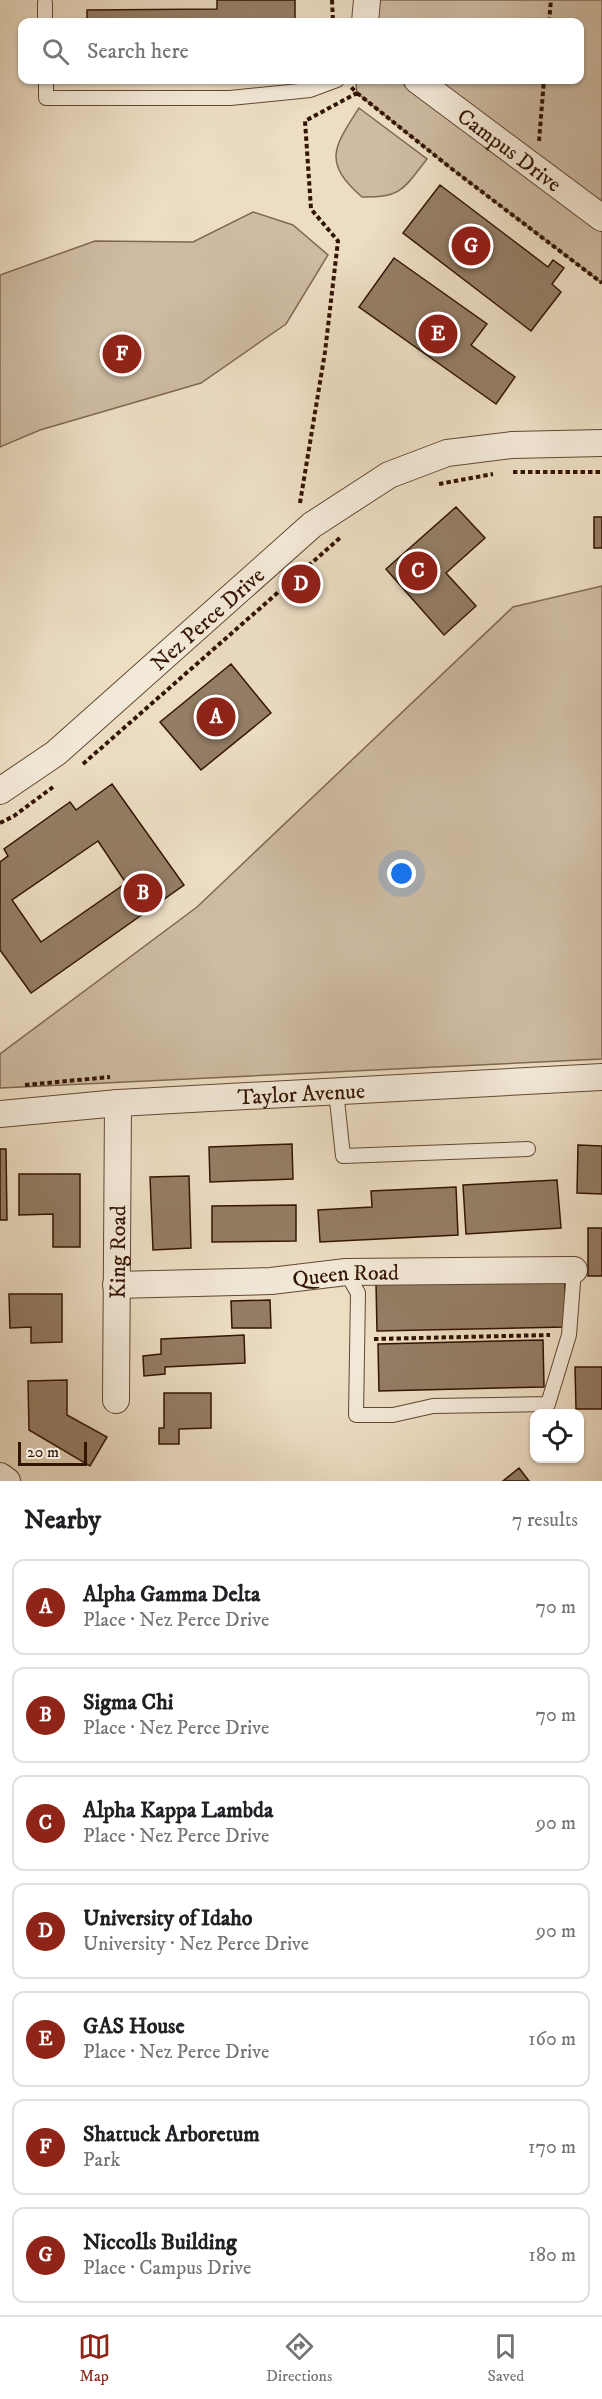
<!DOCTYPE html>
<html lang="en">
<head>
<meta charset="utf-8">
<style>
  body { margin:0; font-family:"IM FELL DW Pica",serif; background:#f6f6f6; color:#202124 }
  .controls { position:absolute; right:18px; bottom:18px; display:grid; overflow:hidden; border-radius:12px; box-shadow:0 2px 4px #0004 }
  .controls button { width:54px; height:54px; display:grid; place-items:center; padding:0; border:0; border-bottom:2px solid #e0e0e0; background:#fff; color:#202124; font:30px sans-serif }
  .scale { position:absolute; left:18px; bottom:15px; width:69px; box-sizing:border-box; padding-left:6px; border:3px solid #341500; border-top:0; font-size:16px; line-height:21px; white-space:nowrap; color:#341500; -webkit-text-stroke:4px #f3e9d8; paint-order:stroke }
  .you { position:absolute; left:402px; top:874px; width:21px; height:21px; margin:-15px; border:4px solid #fff; border-radius:50%; background:#1a73e8; box-shadow:0 0 0 9px #1a73e833 }
  .badge { display:grid; place-items:center; width:39px; height:39px; border-radius:50%; background:#8f2418; color:#fff; font-size:20px; font-weight:700 }
  .pin { position:absolute; translate:-50% -50%; border:3px solid #fff; box-shadow:0 2px 6px #0006 }
  .list { margin:0; padding:0; list-style:none }
  h2 { display:flex; justify-content:space-between; align-items:center; height:78px; margin:0; padding:0 24px; font-size:26px }
  h2 small { font-size:20px; font-weight:400; color:#757577 }
  .list li { display:grid; grid-template-columns:39px 1fr auto; gap:18px; align-items:center; box-sizing:border-box; height:96px; margin:0 12px 12px; padding:0 12px; border:2px solid #e0e0e0; border-radius:12px }
  .list b { display:block; font-size:22px; white-space:nowrap }
  .list p { margin:0; font-size:20px; white-space:nowrap; color:#757577 }
  .list em { font-size:20px; font-style:normal; color:#757577 }
  .icon { flex:none; width:33px; height:33px; fill:none; stroke:currentColor; stroke-width:2; stroke-linecap:round; stroke-linejoin:round }
  .map { position:relative; flex:none; width:602px; height:1481px; overflow:hidden }
  .search { position:absolute; background:#fff; box-shadow:0 2px 4px #0004; left:18px; right:18px; top:18px; height:66px; display:flex; align-items:center; gap:15px; box-sizing:border-box; padding:0 21px; border-radius:12px; color:#757577; font-size:22px }
  .sheet { height:834px; background:#fff }
  nav { display:flex; justify-content:space-around; align-items:center; box-sizing:border-box; height:84px; border-top:2px solid #e0e0e0; background:#fff; font-size:16px; color:#757577 }
  nav a { display:grid; justify-items:center; gap:3px }
  nav .on { color:#8f2418 }
  .map>svg:first-child { display:block }
  .green { fill:#cdbba2; stroke:#806851; stroke-width:1.5 }
  .building { fill:#947d65; stroke:#341500; stroke-width:1.5; fill-rule:evenodd }
  .lines { fill:none; stroke-linecap:round; stroke-linejoin:round }
  .service-casing { stroke:#624731; stroke-width:16 }
  .minor-casing { stroke:#624731; stroke-width:28 }
  .path { stroke:#341500; stroke-width:4; stroke-dasharray:4.5 3; stroke-linecap:butt }
  .service { stroke:#f3e9d8; stroke-width:14 }
  .minor { stroke:#f3e9d8; stroke-width:26 }
  .labels { text-anchor:middle; stroke-width:6; stroke-linejoin:round; paint-order:stroke }
  .street-label { font-size:22px; fill:#341500; stroke:#f3e9d8 }
</style>
</head>
<body>
<div class="map">
<svg width="602" height="1481" viewBox="0 0 602 1481">
  <rect width="100%" height="100%" fill="#ecddc3"/>
  <filter id="stains"><feTurbulence type="fractalNoise" baseFrequency=".00333" numOctaves="4"/><feColorMatrix values="0 0 0 0 .2 0 0 0 0 .09 0 0 0 0 .02 0 0 0 .5 -.17"/></filter>
  <radialGradient id="worn" r=".72"><stop offset=".6" stop-color="#630" stop-opacity="0"/><stop offset="1" stop-color="#630" stop-opacity=".3"/></radialGradient>
  <path class="green" d="M367 0H602V218L417 80H580V22H365Z
    M366 80H398L602 232V283L452 169 357 93 356 83Z
    M359 108 427 159C404 188 402 198 362 197 322 162 334 147 359 108Z
    M253 212 293 225 328 255 286 324 201 383 40 430 0 447V275L95 241 193 242Z
    M602 586V1059L0 1088V1054L197 907 513 607Z"/>
  <path class="building" d="M217 0H295V22H87V10L217 9Z
    M440 185 548 267 553 260 564 268 552 284 561 292 531 331 403 233Z
    M394 258 487 324 471 345 515 377 496 404 359 307Z
    M456 507 485 538 446 573 476 606 444 635 386 569Z
    M594 517H602V548H594Z
    M231 664 271 713 201 770 160 722Z
    M112 784 184 885 31 993 0 950V862L8 856 4 849 70 802 76 810ZM98 841 126 883 41 942 12 900Z
    M292 1144 293 1179 210 1182 209 1147Z
    M578 1145 602 1146V1194L577 1193Z
    M0 1149H6L7 1220H0Z
    M19 1174H80V1247H53V1214L19 1215Z
    M189 1176 191 1248 153 1250 150 1177Z
    M557 1180 561 1228 466 1234 463 1185Z
    M456 1187 458 1235 320 1242 318 1210 372 1207 371 1191Z
    M296 1205V1241L212 1242V1206Z
    M588 1228H602V1276H588Z
    M565 1279V1327L377 1331 376 1283Z
    M9 1294H62V1342L31 1343V1327L10 1328Z
    M270 1300 271 1328H232L231 1301Z
    M244 1335 245 1363 165 1367V1374L144 1376 143 1356 161 1354V1339Z
    M543 1340 544 1387 379 1391 378 1344Z
    M575 1367H602V1409H576Z
    M67 1380V1415L107 1437 90 1466 29 1430 28 1381Z
    M164 1393H211V1428L179 1429V1444H159V1428H164Z
    M519 1468 529 1481H503Z"/>
  <g class="lines">
    <g class="service-casing">
      <path id="service" d="M45 3V22
        M46 80V98H230L310 90 337 80
        M336 1091 343 1156 528 1149
        M346 1272 358 1293 356 1415H393L433 1406 548 1404 569 1335 574 1270"/>
    </g>
    <g class="minor-casing">
      <g id="minor">
        <path d="M365 22 367 0"/>
        <path id="s1" d="M417 80 602 218"/>
        <path id="s2" d="M0 791 56 753 312 525 389 475 447 453 512 445 602 443"/>
        <path id="s3" d="M0 1114 118 1103 602 1077"/>
        <path id="s4" d="M116 1285 271 1281 346 1272 574 1270"/>
        <path id="s5" d="M116 1400 118 1103"/>
        <path d="M0 1476 7 1481"/>
      </g>
    </g>
    <path class="path" d="M332 0 333 22
      M549 22 551 0
      M357 93 452 169 602 283
      M539 141 544 80
      M513 472H602
      M439 484 493 474
      M300 503 325 352 338 241 311 209 305 121 357 93 351 87
      M83 764 341 537
      M0 823 14 816 53 787
      M25 1085 110 1077
      M374 1339 550 1335"/>
    <use href="#service" class="service"/>
    <use href="#minor" class="minor"/>
  </g>
  <g class="labels">
    <g class="street-label">
      <text dy="8" stroke="none"><textPath href="#s1" startOffset="116">Campus Drive</textPath></text>
      <text dy="8" stroke="none"><textPath href="#s2" startOffset="270">Nez Perce Drive</textPath></text>
      <text dy="8" stroke="none"><textPath href="#s3" startOffset="302">Taylor Avenue</textPath></text>
      <text dy="8" stroke="none"><textPath href="#s5" startOffset="148">King Road</textPath></text>
      <text dy="8" stroke="none"><textPath href="#s4" startOffset="230">Queen Road</textPath></text>
    </g>
  </g>
  <rect width="100%" height="100%" filter="url(#stains)"/>
  <rect width="100%" height="100%" fill="url(#worn)"/>
</svg>
<div class="controls">
<button><svg class="icon" aria-label="locate" viewBox="0 0 24 24"><circle cx="12" cy="12" r="6"/><path d="M12 2v4M12 18v4M2 12h4M18 12h4"/></svg></button>
</div>
<div class="scale">20 m</div>
<div class="you"></div>
<div class="pin badge" style="left:216px;top:717px">A</div>
<div class="pin badge" style="left:143px;top:893px">B</div>
<div class="pin badge" style="left:418px;top:571px">C</div>
<div class="pin badge" style="left:301px;top:584px">D</div>
<div class="pin badge" style="left:438px;top:334px">E</div>
<div class="pin badge" style="left:122px;top:354px">F</div>
<div class="pin badge" style="left:471px;top:246px">G</div>
<div class="search"><svg class="icon" aria-label="search" viewBox="0 0 24 24"><circle cx="10" cy="10" r="6"/><path d="M15 15l6 6"/></svg>Search here</div>
</div>
<section class="sheet">
<h2>Nearby<small>7 results</small></h2>
<ul class="list">
<li><span class="badge">A</span><div><b>Alpha Gamma Delta</b><p>Place · Nez Perce Drive</p></div><em>70 m</em></li>
<li><span class="badge">B</span><div><b>Sigma Chi</b><p>Place · Nez Perce Drive</p></div><em>70 m</em></li>
<li><span class="badge">C</span><div><b>Alpha Kappa Lambda</b><p>Place · Nez Perce Drive</p></div><em>90 m</em></li>
<li><span class="badge">D</span><div><b>University of Idaho</b><p>University · Nez Perce Drive</p></div><em>90 m</em></li>
<li><span class="badge">E</span><div><b>GAS House</b><p>Place · Nez Perce Drive</p></div><em>160 m</em></li>
<li><span class="badge">F</span><div><b>Shattuck Arboretum</b><p>Park</p></div><em>170 m</em></li>
<li><span class="badge">G</span><div><b>Niccolls Building</b><p>Place · Campus Drive</p></div><em>180 m</em></li>
</ul>
</section>
<nav>
<a class="on"><svg class="icon" aria-label="map" viewBox="0 0 24 24"><path d="M3 6l6-2 6 2 6-2v14l-6 2-6-2-6 2zM9 4v14M15 6v14"/></svg>Map</a>
<a><svg class="icon" aria-label="directions" viewBox="0 0 24 24"><path d="M12 3l9 9-9 9-9-9zM9 14v-3h6M13 9l2 2-2 2"/></svg>Directions</a>
<a><svg class="icon" aria-label="saved" viewBox="0 0 24 24"><path d="M7 4h10v16l-5-4-5 4z"/></svg>Saved</a>
</nav>
</body>
</html>
